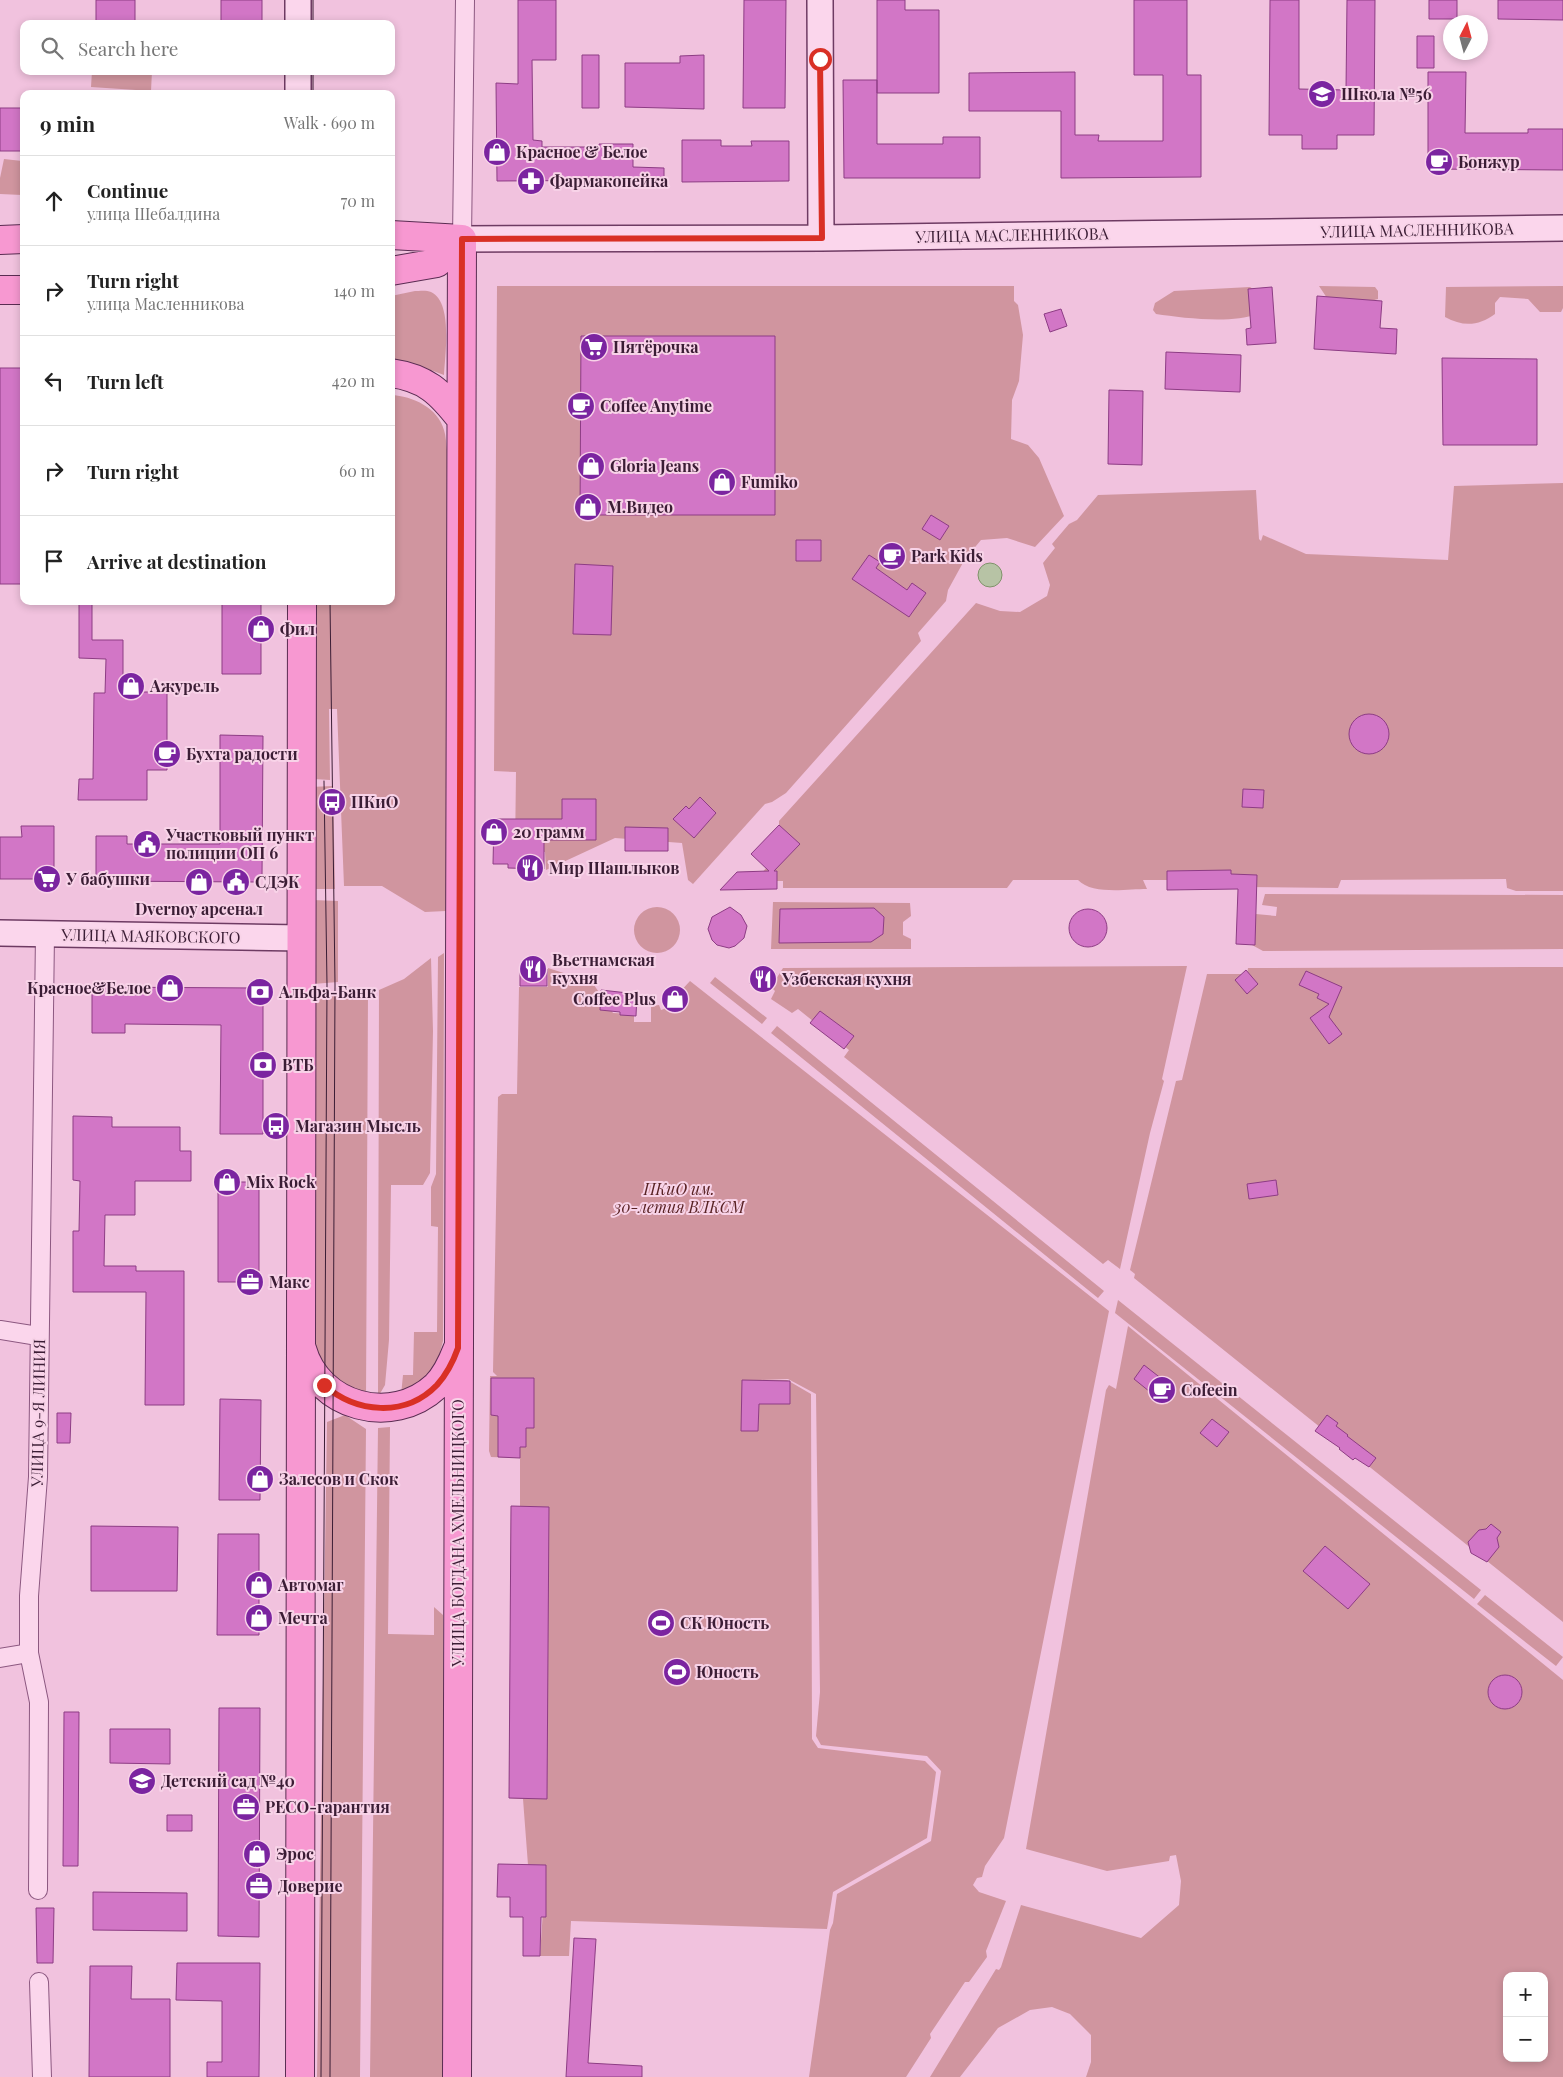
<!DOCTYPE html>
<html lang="en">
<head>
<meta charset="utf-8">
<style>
  body { margin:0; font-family:"Playfair Display",serif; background:#f2f2f2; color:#222 }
  .controls { position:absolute; right:15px; bottom:15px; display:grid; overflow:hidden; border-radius:10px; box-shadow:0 2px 8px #0003 }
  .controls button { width:45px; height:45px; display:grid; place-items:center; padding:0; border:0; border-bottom:1px solid #e0e0e0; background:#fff; color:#222; font:25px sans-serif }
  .compass { position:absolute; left:1443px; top:15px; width:45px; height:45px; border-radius:50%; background:#fff; box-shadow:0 2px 8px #0003; rotate:6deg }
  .stop { position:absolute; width:15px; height:15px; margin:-11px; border:4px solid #d93025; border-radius:50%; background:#fff }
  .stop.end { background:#d93025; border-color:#fff; box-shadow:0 1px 5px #0008 }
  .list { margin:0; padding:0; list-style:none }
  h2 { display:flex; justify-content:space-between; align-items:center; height:65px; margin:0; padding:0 20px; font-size:21px }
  h2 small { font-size:16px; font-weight:400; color:#767676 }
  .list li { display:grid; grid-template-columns:32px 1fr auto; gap:15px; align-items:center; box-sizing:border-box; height:90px; padding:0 20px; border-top:1px solid #e0e0e0 }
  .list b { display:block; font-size:19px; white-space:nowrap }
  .list p { margin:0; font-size:16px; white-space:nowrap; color:#767676 }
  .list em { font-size:16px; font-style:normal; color:#767676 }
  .icon { flex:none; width:28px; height:28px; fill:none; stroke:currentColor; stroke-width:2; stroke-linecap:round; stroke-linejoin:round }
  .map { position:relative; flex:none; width:1563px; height:2077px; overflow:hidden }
  .search { position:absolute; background:#fff; box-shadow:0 2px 8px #0003; left:20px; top:20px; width:375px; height:55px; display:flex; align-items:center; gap:12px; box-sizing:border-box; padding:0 18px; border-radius:10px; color:#767676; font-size:19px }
  .panel { position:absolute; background:#fff; box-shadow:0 2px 8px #0003; left:20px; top:90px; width:375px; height:515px; border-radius:10px }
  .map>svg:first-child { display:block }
  .green { fill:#d0959f; fill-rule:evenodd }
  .water { fill:#b7c3a5; stroke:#80926b }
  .building { fill:#d276c6; stroke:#8d3c84 }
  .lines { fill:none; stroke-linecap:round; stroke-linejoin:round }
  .minor-casing { stroke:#8c5880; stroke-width:20 }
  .secondary-casing { stroke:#6e3b63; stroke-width:28 }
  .primary-casing { stroke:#5a2c52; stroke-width:30 }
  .minor { stroke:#fbd6ec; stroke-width:18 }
  .secondary { stroke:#fbd6ec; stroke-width:25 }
  .primary { stroke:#f798d1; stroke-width:28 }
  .tram { stroke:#3b1d35; stroke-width:1 }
  .route { stroke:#d93025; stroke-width:6 }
  .labels { text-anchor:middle; stroke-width:4; stroke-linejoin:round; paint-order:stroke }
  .poi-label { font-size:16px; font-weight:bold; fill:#3b1d35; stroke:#f8d3e8; text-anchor:start }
  .street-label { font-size:16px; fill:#3b1d35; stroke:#f8d3e8 }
  .park-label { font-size:16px; font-style:italic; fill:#592224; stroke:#f8d3e8 }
</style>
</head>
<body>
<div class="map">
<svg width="1563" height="2077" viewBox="0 0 1563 2077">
  <rect width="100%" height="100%" fill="#f1c2de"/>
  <path class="green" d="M92 71H152L151 91 91 87Z
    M4 159 22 161V195L0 194V178Z
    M497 286H1014V301L1018 305 1023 335 1019 381 1012 400 1011 439 1028 445 1039 458 1064 516 1035 547 1007 538 981 540 965 559 948 590 946 601 918 633 921 641 786 793 772 802 765 804 693 884 688 880 682 843 615 838 546 870 545 852 515 851 516 772 494 771Z
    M1319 286 1375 287 1378 291V299L1367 302 1329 301Z
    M1563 286V308L1561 312H1540L1528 299 1500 297 1495 303V314C1479 326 1463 327 1445 317L1446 287Z
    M1250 287 1256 291 1257 314C1232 324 1183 318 1156 314L1153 310 1155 303 1174 291Z
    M415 291C419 291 427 290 431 292 453 302 445 354 444 375L417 365 391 360V296Z
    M391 395C413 396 438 408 444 430 446 436 446 443 447 450L446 911 425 912 382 886H344L337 709H329L330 780 314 779 315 601H391Z
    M1563 483V891H1516L1507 888 1506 879 1341 880 1338 888 1244 887 1241 880H1143L1147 889C1127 889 1092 895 1078 880H1013L1007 888H783V881H755L792 838 779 825V821L976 603 1000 611 1020 612 1047 596 1050 585 1043 563 1055 548 1052 544 1069 524 1077 520 1098 495 1256 490 1259 539 1261 541 1263 535 1306 554 1448 560 1454 486Z
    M333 786 335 889H312L310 787Z
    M1265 894 1563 895V949L1263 951 1252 945C1247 935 1249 923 1256 914L1276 916 1277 907 1262 905Z
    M312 900 338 901V982L313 984Z
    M773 902 910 903 911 916 903 922V935L911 939V949H771Z
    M634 930a23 23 0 1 1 46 0a23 23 0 1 1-46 0Z
    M444 953 443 1341 439 1356 428 1379 401 1395 403 1375H413L414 1332H437L438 1227 431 1226V1187L436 1174 438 957Z
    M431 958 433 1031 430 1173 423 1185H391L389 1340 385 1385 378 1397 379 990 404 979Z
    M1187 966 1162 1079 1164 1081 1150 1133 1120 1269 1108 1260 1103 1264 844 1057 849 1050 798 1009 792 1013 771 999 775 991 771 987 783 968Z
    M1563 967V1622L1134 1278 1135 1274 1130 1270 1176 1081 1182 1080 1207 974H1247L1248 968Z
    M548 968 592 982 613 1013 634 1014V1022H651V1006L659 1005 661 1010 664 1009 690 981 1109 1311 1004 1838 985 1866 982 1877 977 1878 973 1885 979 1892 1006 1901 986 1951 987 1957 969 1982H965L930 2034 931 2038 906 2077H809L830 1930 833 1923 837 1894 931 1841 941 1771 927 1756 821 1745 816 1736 820 1692 816 1394 788 1379H760L787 1380 811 1394 812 1739 818 1748 925 1761 936 1772 927 1838 833 1892 827 1929 571 1921 569 1956H540L546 1865H528L523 1799 509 1798 511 1506H520V1458L491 1457 489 1451 490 1376H497L493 1372 498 1097 502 1094H517L519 987H547L548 986Z
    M715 977 767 1018 762 1024 710 983Z
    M345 993H368L366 1400 316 1362 312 995H332Z
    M777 1026 1104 1291 1098 1298 771 1033Z
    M1118 1300 1481 1590 1474 1599 1115 1313Z
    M1128 1326 1563 1680V2077H1086L1091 2062V2035L1070 2014 1052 2007 1030 2010 998 2028 960 2077H930L996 1969 999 1970 1001 1967 1021 1905 1141 1938 1179 1905 1181 1881 1176 1855 1170 1856 1169 1861 1107 1871 1026 1849 1106 1390 1109 1385 1116 1389ZM1507 1976H1544V2058H1507Z
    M345 1415 366 1429 360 2077H317L327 1422Z
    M390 1427 388 1634 434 1635V1607L443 1615V2077H370L378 1428Z
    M1485 1595 1563 1657 1556 1666 1477 1604Z"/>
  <path class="water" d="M978 575a12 12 0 1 1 24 0a12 12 0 1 1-24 0Z"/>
  <path class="building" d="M96 0H135V24H96Z
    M221 0H262V24H221Z
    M518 0H556V60H532L533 140 542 141V147H599V144H633V167L664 168V180L497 181 496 83 518 84Z
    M744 0H786L785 108H743Z
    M877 0H905V10H939V93H877Z
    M1134 0H1187V75H1201V177L1061 178V111H969V73L1075 72V135H1099L1098 141H1163V75H1134Z
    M1270 0H1299V89L1346 90 1347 0H1375L1374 135H1337V149H1302V135H1269Z
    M1429 0H1457V19H1429Z
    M1498 0H1563V20L1498 19Z
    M1417 36H1434V68H1417Z
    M582 55H599V108H582Z
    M704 55V109L625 107V63H680V56Z
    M1428 72H1466L1465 133H1528V129H1563V170L1428 169Z
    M843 80H877V144H943V137H980V178H844Z
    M0 108H24V151H0Z
    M682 140H721V146H752L751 141H789V181L682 182Z
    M1272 287 1276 343 1247 345 1246 329 1251 328 1248 289Z
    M1317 296 1382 301 1380 328 1397 329 1396 354 1314 349Z
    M1061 309 1067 326 1050 332 1044 314Z
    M581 336H775V515H580Z
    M1166 352 1241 355 1240 392 1165 389Z
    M1442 358 1537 359V445H1443Z
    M0 368H24V584H0Z
    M1109 390 1143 391 1142 465 1108 464Z
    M931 515 949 526 940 540 922 529Z
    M796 540H821V561H796Z
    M869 555 880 562 876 568 907 590 912 583 926 593 909 617 852 579Z
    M575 564 613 566 611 635 573 634Z
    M79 601H92V640H123V686H137V692H167V770H147V800H78L79 779H93L94 693H105L106 659 79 658Z
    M222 601H261V674H222Z
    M1349 734a20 20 0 1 1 40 0a20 20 0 1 1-40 0Z
    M220 735 263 736 262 877 254 882 96 881V836H127V844H220Z
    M1243 789 1264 790 1263 808 1242 807Z
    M700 797 716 813 694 838 673 819 686 806 689 809Z
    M562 799H596V840H544V869L508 868V864H493L494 819H562Z
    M779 825 800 844 774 871H777V889L720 890 737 872 769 871 751 854Z
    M21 826H54V879H0V837H22Z
    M625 827 668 828V851H625Z
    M1231 870V874L1257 875 1255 945 1236 944 1238 889 1167 890V871Z
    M730 907 741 915 747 926 744 938 735 946 729 948 717 945 712 940 708 929 712 917Z
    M874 908 884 917 883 934 871 942 779 943 780 909Z
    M1069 928a19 19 0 1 1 38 0a19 19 0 1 1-38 0Z
    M520 969H547V986H520Z
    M1246 970 1258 984 1247 994 1235 980Z
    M1306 971 1342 987 1329 1017 1342 1034 1329 1044 1310 1018 1329 1004 1317 998 1319 994 1299 985Z
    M751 972 776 973 762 992 750 984Z
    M92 987 256 988 263 996V1134H220L221 1025 125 1024V1033H92Z
    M601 990 637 994 636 1016 620 1015V1012L600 1010Z
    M820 1011 854 1036 844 1049 810 1023Z
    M73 1116 112 1117V1127H180V1151H191V1181H135V1215H105L104 1266H136V1271H184V1405H145L146 1292H73V1231H79L80 1181 73 1180Z
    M1276 1180 1278 1195 1249 1199 1247 1184Z
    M218 1182H259V1282H218Z
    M1144 1365 1176 1390 1165 1404 1134 1379Z
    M491 1378H534V1428H526V1447H520V1458L498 1457V1416L491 1415Z
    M742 1380 790 1381V1404H759L758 1431H741Z
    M220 1399 261 1400 260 1500H219Z
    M57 1413H71L70 1443H57Z
    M1327 1415 1338 1423 1336 1426 1348 1435 1347 1436 1376 1458 1369 1467 1355 1458 1353 1460 1339 1449 1340 1448 1315 1431Z
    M1212 1419 1229 1432 1217 1447 1200 1433Z
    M511 1506 549 1507 547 1799 509 1798Z
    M1491 1524 1501 1532 1497 1538 1499 1547 1487 1562 1471 1553 1468 1542 1479 1530 1486 1529Z
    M91 1526 178 1527 177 1591H91Z
    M218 1534H259V1635H217Z
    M1325 1546 1370 1584 1348 1609 1303 1571Z
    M1488 1692a17 17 0 1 1 34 0a17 17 0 1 1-34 0Z
    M219 1708H260L259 1937 218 1936Z
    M64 1712H79L78 1866H63Z
    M110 1729H170V1764L110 1763Z
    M167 1815H192V1831H167Z
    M498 1864 546 1865V1917H541L540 1956H523V1917H510V1897H497Z
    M93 1892 187 1893V1931L93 1930Z
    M36 1908H54L53 1963H37Z
    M574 1938 596 1939 588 2063 642 2066V2077H566Z
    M177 1963H260L259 2077H207V2062H222V2001L176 2000Z
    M90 1966H132L131 1999H170V2077H89Z"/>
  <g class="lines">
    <g class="minor-casing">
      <path id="minor" d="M462 239 465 0
        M0 1330 38 1336
        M0 1658 29 1653
        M38 1890 39 1702 29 1653V1596L38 1477 45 934
        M39 1982 42 2077"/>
    </g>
    <g class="secondary-casing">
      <path id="secondary" d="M820 0 821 238
        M298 24V0
        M298 94V71
        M462 239 821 238 1563 228
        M0 933 302 938"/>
    </g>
    <g class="primary-casing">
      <path id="primary" d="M391 235 462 239
        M0 240 24 239
        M391 271 437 263 462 239
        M0 290H24
        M391 373C426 378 440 392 461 419
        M302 1349C318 1407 392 1427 436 1386 446 1376 452 1363 457 1350
        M300 2077 302 601
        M457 2077 462 239"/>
    </g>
    <use href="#minor" class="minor"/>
    <use href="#secondary" class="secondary"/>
    <use href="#primary" class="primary"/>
    <path class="tram" d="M313 24V0
      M313 71V94
      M321 2077 327 985 324 781
      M330 2077 335 985 330 601"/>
  </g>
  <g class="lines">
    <path class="route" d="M324 1385C356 1413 405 1418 437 1385 447 1374 453 1362 458 1348L462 239 822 238 820 59"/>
  </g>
  <defs>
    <g id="school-disc" transform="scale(1.4375)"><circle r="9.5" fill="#7b24a0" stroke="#f8d3e8"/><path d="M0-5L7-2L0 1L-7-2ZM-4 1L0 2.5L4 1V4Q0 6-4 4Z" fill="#fff"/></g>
    <g id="shop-disc" transform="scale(1.4375)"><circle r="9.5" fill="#7b24a0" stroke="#f8d3e8"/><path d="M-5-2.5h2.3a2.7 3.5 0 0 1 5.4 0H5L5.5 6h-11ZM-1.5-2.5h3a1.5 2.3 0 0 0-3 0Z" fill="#fff"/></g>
    <g id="cafe-disc" transform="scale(1.4375)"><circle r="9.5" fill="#7b24a0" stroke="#f8d3e8"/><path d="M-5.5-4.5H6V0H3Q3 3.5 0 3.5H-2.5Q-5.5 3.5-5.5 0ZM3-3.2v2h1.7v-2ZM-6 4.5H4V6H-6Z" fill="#fff"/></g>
    <g id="pharmacy-disc" transform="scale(1.4375)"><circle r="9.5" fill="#7b24a0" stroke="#f8d3e8"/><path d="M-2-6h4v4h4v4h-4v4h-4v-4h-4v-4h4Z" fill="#fff"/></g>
    <g id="supermarket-disc" transform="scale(1.4375)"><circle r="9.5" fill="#7b24a0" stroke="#f8d3e8"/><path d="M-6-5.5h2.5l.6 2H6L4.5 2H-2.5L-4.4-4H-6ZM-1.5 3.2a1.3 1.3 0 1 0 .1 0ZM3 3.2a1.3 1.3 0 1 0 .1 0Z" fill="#fff"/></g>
    <g id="bus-disc" transform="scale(1.4375)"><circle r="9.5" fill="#7b24a0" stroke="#f8d3e8"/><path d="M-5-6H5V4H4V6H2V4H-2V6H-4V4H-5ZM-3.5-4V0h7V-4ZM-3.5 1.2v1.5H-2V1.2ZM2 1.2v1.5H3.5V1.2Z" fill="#fff"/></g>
    <g id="civic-disc" transform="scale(1.4375)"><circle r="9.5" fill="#7b24a0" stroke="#f8d3e8"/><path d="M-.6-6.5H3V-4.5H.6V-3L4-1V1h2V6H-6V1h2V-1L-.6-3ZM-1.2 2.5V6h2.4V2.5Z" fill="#fff"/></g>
    <g id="restaurant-disc" transform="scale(1.4375)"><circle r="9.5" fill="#7b24a0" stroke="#f8d3e8"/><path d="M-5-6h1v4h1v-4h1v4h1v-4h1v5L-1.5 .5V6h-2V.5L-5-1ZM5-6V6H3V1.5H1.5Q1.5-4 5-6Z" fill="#fff"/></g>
    <g id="bank-disc" transform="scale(1.4375)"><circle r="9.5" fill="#7b24a0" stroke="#f8d3e8"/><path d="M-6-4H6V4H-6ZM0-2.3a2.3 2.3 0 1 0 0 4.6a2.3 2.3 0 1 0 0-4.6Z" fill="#fff"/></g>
    <g id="office-disc" transform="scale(1.4375)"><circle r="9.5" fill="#7b24a0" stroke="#f8d3e8"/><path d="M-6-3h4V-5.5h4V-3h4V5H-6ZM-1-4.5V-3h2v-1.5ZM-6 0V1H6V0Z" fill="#fff"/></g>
    <g id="stadium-disc" transform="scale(1.4375)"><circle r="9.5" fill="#7b24a0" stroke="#f8d3e8"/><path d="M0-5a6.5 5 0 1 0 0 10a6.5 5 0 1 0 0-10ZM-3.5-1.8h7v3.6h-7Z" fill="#fff"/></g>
  </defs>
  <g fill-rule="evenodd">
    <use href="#school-disc" x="1322" y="94"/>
    <use href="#shop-disc" x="497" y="152"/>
    <use href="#cafe-disc" x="1439" y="162"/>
    <use href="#pharmacy-disc" x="531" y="181"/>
    <use href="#supermarket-disc" x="594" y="347"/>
    <use href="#cafe-disc" x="581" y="406"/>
    <use href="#shop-disc" x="591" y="466"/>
    <use href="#shop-disc" x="722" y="482"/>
    <use href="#shop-disc" x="588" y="507"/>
    <use href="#cafe-disc" x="892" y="556"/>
    <use href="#shop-disc" x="261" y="629"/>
    <use href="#shop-disc" x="131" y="686"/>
    <use href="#cafe-disc" x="167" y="754"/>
    <use href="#bus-disc" x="332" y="802"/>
    <use href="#shop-disc" x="494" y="832"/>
    <use href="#civic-disc" x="147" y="844"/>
    <use href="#restaurant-disc" x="530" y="868"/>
    <use href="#supermarket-disc" x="47" y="879"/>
    <use href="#shop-disc" x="199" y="882"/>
    <use href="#civic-disc" x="236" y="882"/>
    <use href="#restaurant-disc" x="533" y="969"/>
    <use href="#restaurant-disc" x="763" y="979"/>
    <use href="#shop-disc" x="170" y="988"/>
    <use href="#bank-disc" x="260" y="992"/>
    <use href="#shop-disc" x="675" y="999"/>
    <use href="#bank-disc" x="263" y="1065"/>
    <use href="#bus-disc" x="276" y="1126"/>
    <use href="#shop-disc" x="227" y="1182"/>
    <use href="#office-disc" x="250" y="1282"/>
    <use href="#cafe-disc" x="1162" y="1390"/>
    <use href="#shop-disc" x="260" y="1479"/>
    <use href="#shop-disc" x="259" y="1585"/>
    <use href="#shop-disc" x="259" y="1618"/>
    <use href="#stadium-disc" x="661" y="1623"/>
    <use href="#stadium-disc" x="677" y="1672"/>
    <use href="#school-disc" x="142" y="1781"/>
    <use href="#office-disc" x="246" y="1807"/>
    <use href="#shop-disc" x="257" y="1854"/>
    <use href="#office-disc" x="259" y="1886"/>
  </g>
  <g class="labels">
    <g class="poi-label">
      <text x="1341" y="100">Школа №56</text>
      <text x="516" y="158">Красное &amp; Белое</text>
      <text x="1458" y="168">Бонжур</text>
      <text x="550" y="187">Фармакопейка</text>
      <text x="613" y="353">Пятёрочка</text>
      <text x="600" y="412">Coffee Anytime</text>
      <text x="610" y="472">Gloria Jeans</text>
      <text x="741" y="488">Fumiko</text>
      <text x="607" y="513">М.Видео</text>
      <text x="911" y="562">Park Kids</text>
      <text x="280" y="635">Фил</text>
      <text x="150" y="692">Ажурель</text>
      <text x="186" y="760">Бухта радости</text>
      <text x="351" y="808">ПКиО</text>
      <text x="513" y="838">20 грамм</text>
      <text x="166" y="841">Участковый пункт<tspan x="166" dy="18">полиции ОП 6</tspan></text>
      <text x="549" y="874">Мир Шашлыков</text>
      <text x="66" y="885">У бабушки</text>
      <text x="255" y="888">СДЭК</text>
      <text x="199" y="915" text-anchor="middle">Dvernoy арсенал</text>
      <text x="552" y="966">Вьетнамская<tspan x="552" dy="18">кухня</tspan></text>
      <text x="782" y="985">Узбекская кухня</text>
      <text x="151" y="994" text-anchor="end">Красное&amp;Белое</text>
      <text x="279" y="998">Альфа-Банк</text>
      <text x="656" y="1005" text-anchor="end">Coffee Plus</text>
      <text x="282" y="1071">ВТБ</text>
      <text x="295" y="1132">Магазин Мысль</text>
      <text x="246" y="1188">Mix Rock</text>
      <text x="269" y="1288">Макс</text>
      <text x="1181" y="1396">Cofeein</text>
      <text x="279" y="1485">Залесов и Скок</text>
      <text x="278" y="1591">Автомаг</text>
      <text x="278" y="1624">Мечта</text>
      <text x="680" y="1629">СК Юность</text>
      <text x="696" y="1678">Юность</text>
      <text x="161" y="1787">Детский сад №40</text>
      <text x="265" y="1813">РЕСО-гарантия</text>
      <text x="276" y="1860">Эрос</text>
      <text x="278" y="1892">Доверие</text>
    </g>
    <g class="street-label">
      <text transform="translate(1417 230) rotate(-1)" y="6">УЛИЦА МАСЛЕННИКОВА</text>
      <text transform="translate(1012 235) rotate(-1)" y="6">УЛИЦА МАСЛЕННИКОВА</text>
      <text transform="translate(151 936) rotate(1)" y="6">УЛИЦА МАЯКОВСКОГО</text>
      <text transform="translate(38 1413) rotate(-89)" y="6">УЛИЦА 9-Я ЛИНИЯ</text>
      <text transform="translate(458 1533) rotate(-90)" y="6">УЛИЦА БОГДАНА ХМЕЛЬНИЦКОГО</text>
    </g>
    <g class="park-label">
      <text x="679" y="1195">ПКиО им.<tspan x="679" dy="18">30-летия ВЛКСМ</tspan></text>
    </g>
  </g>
</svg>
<div class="controls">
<button>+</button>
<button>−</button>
</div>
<svg class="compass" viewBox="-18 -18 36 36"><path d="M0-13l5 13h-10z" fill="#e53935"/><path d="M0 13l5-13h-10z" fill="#767676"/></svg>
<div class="stop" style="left:820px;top:59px"></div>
<div class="stop end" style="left:324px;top:1385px"></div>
<div class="search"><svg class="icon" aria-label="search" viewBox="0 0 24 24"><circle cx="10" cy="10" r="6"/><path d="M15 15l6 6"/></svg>Search here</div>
<section class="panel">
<h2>9 min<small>Walk · 690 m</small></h2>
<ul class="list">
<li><svg class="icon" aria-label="ahead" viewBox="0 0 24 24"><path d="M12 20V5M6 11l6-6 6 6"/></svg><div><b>Continue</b><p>улица Шебалдина</p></div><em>70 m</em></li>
<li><svg class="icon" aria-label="right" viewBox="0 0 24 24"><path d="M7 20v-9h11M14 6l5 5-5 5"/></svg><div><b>Turn right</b><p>улица Масленникова</p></div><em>140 m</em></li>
<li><svg class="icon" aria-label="left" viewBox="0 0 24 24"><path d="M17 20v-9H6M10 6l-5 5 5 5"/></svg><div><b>Turn left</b></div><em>420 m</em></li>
<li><svg class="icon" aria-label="right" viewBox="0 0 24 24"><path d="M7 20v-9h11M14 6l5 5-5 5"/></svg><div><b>Turn right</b></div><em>60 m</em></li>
<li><svg class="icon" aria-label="arrive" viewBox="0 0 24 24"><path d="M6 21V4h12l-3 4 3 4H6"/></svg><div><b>Arrive at destination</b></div></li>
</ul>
</section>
</div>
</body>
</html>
